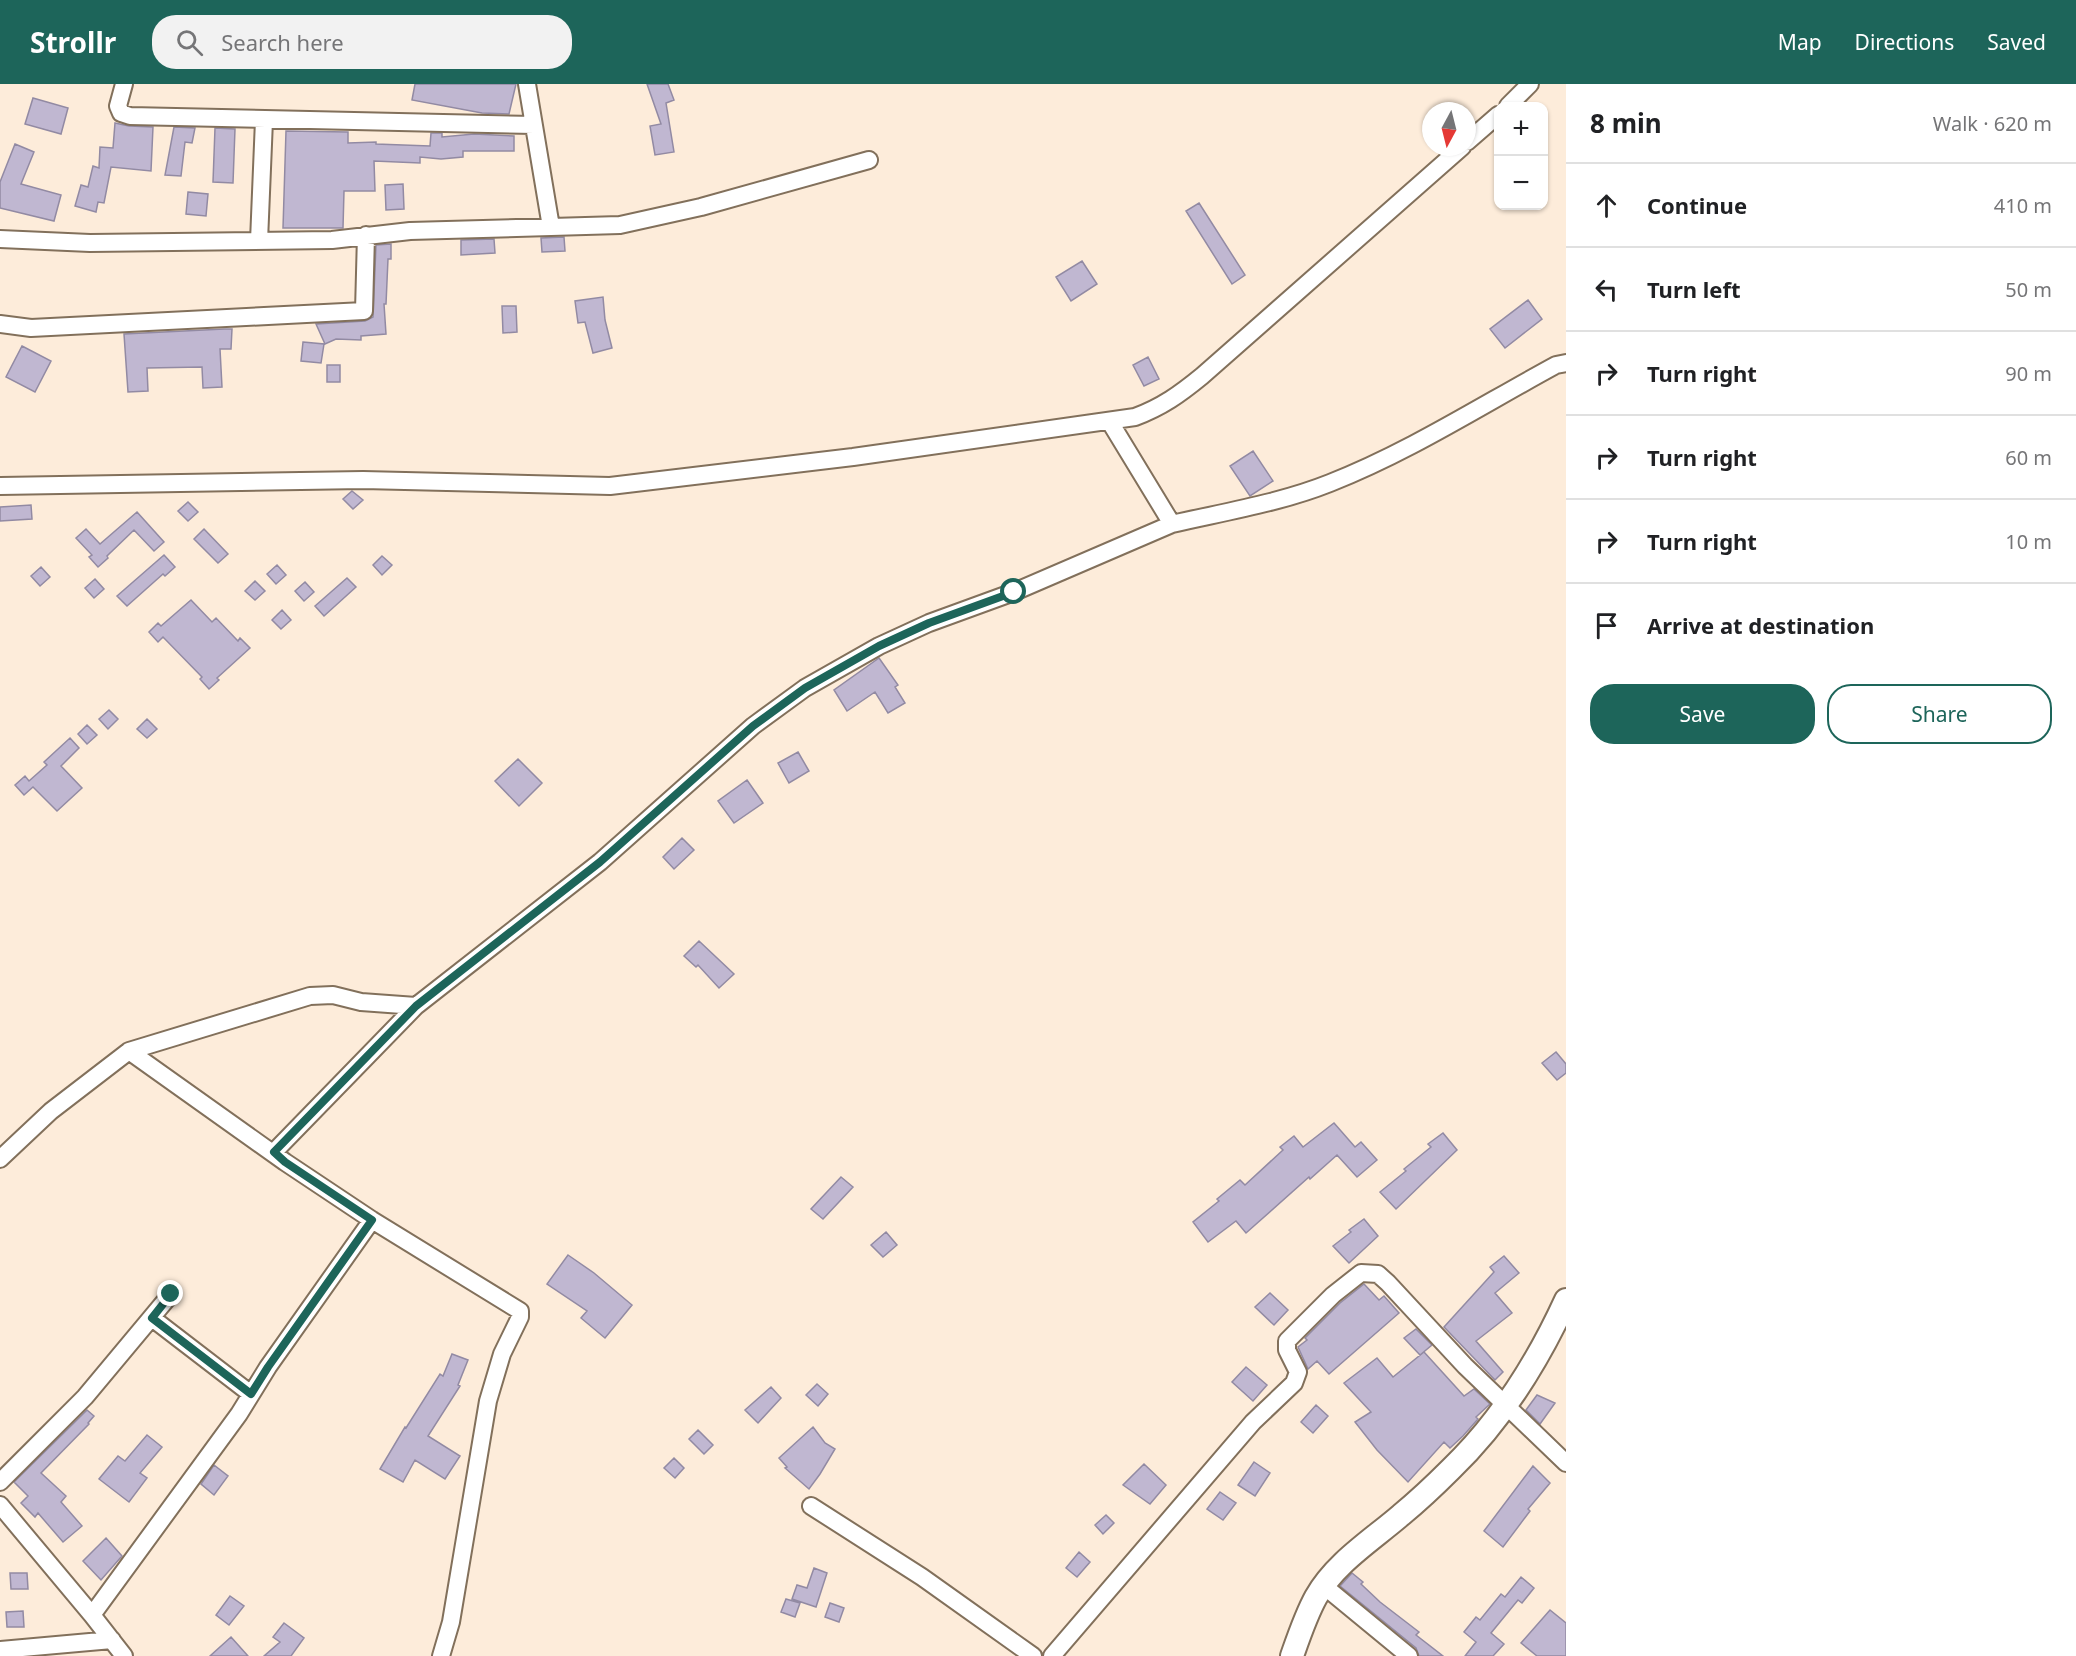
<!DOCTYPE html>
<html lang="en">
<head>
<meta charset="utf-8">
<style>
  body { margin:0; font-family:"Noto Sans",sans-serif; background:#f2f2f2; color:#202124 }
  .controls { position:absolute; right:18px; top:18px; display:grid; overflow:hidden; border-radius:12px; box-shadow:0 2px 4px #0004 }
  .controls button { width:54px; height:54px; display:grid; place-items:center; padding:0; border:0; border-bottom:2px solid #e0e0e0; background:#fff; color:#202124; font:30px sans-serif }
  .compass { position:absolute; left:1422px; top:18px; width:54px; height:54px; border-radius:50%; background:#fff; box-shadow:0 2px 4px #0004; rotate:187deg }
  .stop { position:absolute; width:18px; height:18px; margin:-14px; border:4px solid #1d655a; border-radius:50%; background:#fff }
  .stop.end { background:#1d655a; border-color:#fff; box-shadow:0 2px 6px #0008 }
  .list { margin:0; padding:0; list-style:none }
  h2 { display:flex; justify-content:space-between; align-items:center; height:78px; margin:0; padding:0 24px; font-size:26px }
  h2 small { font-size:20px; font-weight:400; color:#757577 }
  .list li { display:grid; grid-template-columns:39px 1fr auto; gap:18px; align-items:center; box-sizing:border-box; height:84px; padding:0 24px; border-top:2px solid #e0e0e0 }
  .list b { display:block; font-size:22px; white-space:nowrap }
  .list em { font-size:20px; font-style:normal; color:#757577 }
  .actions { display:flex; gap:12px; padding:18px 24px }
  .actions a { flex:1; padding:14px 0; border:2px solid #1d655a; border-radius:24px; text-align:center; font-size:21px; color:#1d655a }
  .actions .main { background:#1d655a; color:#fff }
  .icon { flex:none; width:33px; height:33px; fill:none; stroke:currentColor; stroke-width:2; stroke-linecap:round; stroke-linejoin:round }
  .map { position:relative; flex:none; width:1566px; height:1572px; overflow:hidden }
  header { display:flex; align-items:center; gap:36px; box-sizing:border-box; height:84px; padding:0 30px; background:#1d655a; color:#fff }
  header strong { font-size:28px }
  nav { display:flex; gap:33px; margin-inline-start:auto; font-size:21px }
  .search { width:420px; height:54px; background:#f2f2f2; display:flex; align-items:center; gap:15px; box-sizing:border-box; padding:0 21px; border-radius:24px; color:#757577; font-size:22px }
  main { display:flex }
  aside { flex:1; background:#fff }
  .map>svg:first-child { display:block }
  .building { fill:#c0b7d1; stroke:#928aa3; stroke-width:1.5 }
  .lines { fill:none; stroke-linecap:round; stroke-linejoin:round }
  .street-casing { stroke:#82705b; stroke-width:20 }
  .secondary-casing { stroke:#82705b; stroke-width:26 }
  .street { stroke:#fff; stroke-width:16 }
  .secondary { stroke:#fff; stroke-width:22 }
  .route { stroke:#1d655a; stroke-width:8 }
</style>
</head>
<body>
<header>
<strong>Strollr</strong>
<div class="search"><svg class="icon" aria-label="search" viewBox="0 0 24 24"><circle cx="10" cy="10" r="6"/><path d="M15 15l6 6"/></svg>Search here</div>
<nav><a>Map</a><a>Directions</a><a>Saved</a></nav>
</header>
<main>
<div class="map">
<svg width="1566" height="1572" viewBox="0 0 1566 1572">
  <rect width="100%" height="100%" fill="#fdecda"/>
  <path class="building" d="M415 0H516L509 30 482 29 412 16Z
    M647 0H668L674 16 666 19 674 68 655 71 650 42 661 40Z
    M33 14 68 24 61 50 25 40Z
    M115 39 129 42 153 43 151 87 111 83 104 119 98 118 96 128 75 122 81 101 88 103 93 82 99 84 100 63 113 64Z
    M174 43 195 44 192 59 185 58 181 92 165 91Z
    M215 44 235 45 233 99 213 98Z
    M286 47 348 48V59L376 58V60L430 62 431 49H442V53L474 50 514 52V67H463V73L441 75 420 73V79L374 77 375 107H344L343 144H283Z
    M15 60 34 68 21 100 61 111 54 137 0 124V98Z
    M403 100 404 125 386 126 385 101Z
    M188 108 208 110 206 132 186 130Z
    M1199 119 1245 191 1232 200 1186 127Z
    M564 153 565 167 542 168 541 154Z
    M494 155 495 169 461 171V156Z
    M391 160V175H388L386 220H384L386 250 361 252V256L336 255 325 260 316 240 365 237 373 233 376 161Z
    M1082 177 1097 200 1071 217 1056 193Z
    M603 213 605 236 612 264 593 269 585 238 578 239 575 217Z
    M1528 216 1542 235 1505 264 1490 245Z
    M502 222H516L517 248 503 249Z
    M224 245H232L231 265H220L222 303 203 304 202 283 147 284 148 307 128 308 124 250Z
    M303 258 324 260 321 279 301 277Z
    M22 262 51 277 35 308 6 293Z
    M1148 273 1159 295 1144 302 1133 281Z
    M327 281H340V298H327Z
    M1253 367 1273 397 1250 412 1230 382Z
    M352 407 363 416 353 425 343 415Z
    M188 418 198 428 188 437 178 427Z
    M31 421 32 435 0 437V423Z
    M137 428 164 458 154 467 134 446 107 472 108 474 98 483 89 473 92 471 76 454 86 445 100 460Z
    M204 445 228 470 218 479 194 455Z
    M164 471 175 483 165 492 163 490 127 522 117 512Z
    M382 472 392 481 382 491 373 481Z
    M277 481 286 491 276 500 267 490Z
    M41 483 50 493 40 502 31 492Z
    M347 494 356 503 324 532 315 522Z
    M95 495 104 505 94 514 85 504Z
    M255 497 265 507 255 516 245 507Z
    M305 498 314 508 304 517 295 507Z
    M191 516 212 538 216 534 238 557 240 554 250 564 217 594 219 596 209 605 200 595 202 593 163 553 158 558 149 548 158 539 161 542Z
    M282 526 291 536 281 545 272 536Z
    M879 574 898 601 895 603 905 619 888 629 875 608 847 627 834 606Z
    M109 626 118 635 108 645 99 635Z
    M147 635 157 645 147 654 137 645Z
    M87 641 97 651 87 660 78 650Z
    M70 654 79 664 61 682 82 704 57 727 33 703 24 711 15 701 25 692 29 697 47 681 44 678Z
    M798 668 809 687 789 699 778 679Z
    M518 675 542 699 519 722 495 697Z
    M747 696 763 719 734 739 718 717Z
    M682 754 694 766 674 785 663 773Z
    M699 857 734 890 719 904 698 881 696 883 684 872Z
    M1556 968 1566 980V989L1557 996 1542 979Z
    M1334 1039 1355 1063 1361 1058 1377 1076 1357 1093 1337 1071 1310 1095 1309 1093 1246 1149 1236 1137 1208 1158 1193 1138 1219 1117 1217 1115 1240 1096 1245 1101 1283 1066 1280 1063 1294 1052 1303 1063Z
    M1443 1049 1457 1066 1396 1125 1380 1108 1406 1087 1404 1085 1431 1063 1428 1060Z
    M841 1093 853 1103 823 1135 811 1125Z
    M1364 1135 1378 1152 1349 1179 1333 1162 1351 1148 1349 1146Z
    M886 1148 897 1161 883 1173 871 1161Z
    M568 1171 594 1189 632 1221 605 1254 581 1234 587 1227 547 1200Z
    M1504 1172 1519 1189 1495 1209 1512 1229 1476 1257 1503 1288 1495 1296 1444 1243 1494 1188 1490 1183Z
    M1364 1200 1379 1216 1384 1212 1399 1229 1329 1290 1317 1277 1308 1285 1298 1263 1307 1256 1305 1254 1340 1219Z
    M1270 1209 1288 1226 1274 1241 1255 1223Z
    M1416 1245 1432 1261 1420 1271 1404 1254Z
    M1424 1268 1464 1312 1474 1305 1490 1320 1476 1333 1478 1335 1463 1352 1450 1364 1444 1358 1408 1398 1377 1366 1355 1338 1371 1328 1344 1299 1377 1274 1393 1293Z
    M452 1270 468 1276 458 1301 460 1302 428 1352 460 1372 445 1395 415 1376 403 1398 380 1385 405 1343 406 1344 440 1290 443 1292Z
    M1246 1283 1267 1301 1253 1317 1232 1298Z
    M817 1300 828 1310 818 1322 806 1311Z
    M771 1303 781 1314 758 1339 745 1326Z
    M1537 1311 1555 1319 1540 1340 1526 1326Z
    M1316 1321 1328 1332 1313 1349 1301 1338Z
    M87 1326 94 1332 88 1339 89 1340 41 1389 66 1412 61 1418 82 1442 63 1458 38 1429 35 1433 21 1419 28 1412 14 1398Z
    M813 1343 825 1359 835 1365 820 1390 809 1405 785 1384 787 1383 779 1374Z
    M698 1346 713 1361 704 1370 689 1355Z
    M147 1351 162 1363 140 1389 147 1394 129 1418 99 1395 118 1372 125 1377Z
    M674 1374 684 1384 675 1394 664 1384Z
    M1254 1378 1270 1389 1255 1412 1238 1401Z
    M1144 1380 1166 1401 1150 1420 1123 1401Z
    M214 1381 228 1392 214 1411 201 1400Z
    M1533 1382 1550 1399 1528 1425 1530 1427 1503 1463 1484 1447Z
    M1220 1408 1236 1419 1223 1436 1207 1425Z
    M1106 1431 1114 1439 1103 1450 1095 1441Z
    M106 1454 122 1472 101 1496 83 1477Z
    M1079 1468 1090 1478 1077 1493 1066 1484Z
    M814 1484 827 1489 816 1523 792 1515 797 1501 807 1504Z
    M10 1489H27L28 1505H11Z
    M1352 1489 1363 1498 1361 1500 1380 1518 1419 1548 1416 1551 1443 1572H1419L1416 1564 1340 1502Z
    M1521 1493 1534 1504 1522 1519 1518 1516 1491 1549 1504 1560 1493 1572H1465L1476 1558 1464 1548 1476 1533 1480 1536 1501 1510 1505 1513Z
    M230 1512 244 1522 229 1541 216 1531Z
    M786 1515 800 1519 795 1533 781 1528Z
    M830 1519 844 1524 839 1538 825 1533Z
    M1550 1526 1566 1539V1572H1537L1521 1559Z
    M23 1527 24 1543H7L6 1528Z
    M284 1539 304 1554 291 1572H264L280 1558 273 1553Z
    M231 1553 248 1572H210Z"/>
  <g class="lines">
    <g class="street-casing">
      <path id="street" d="M124 0 118 22 121 29 130 32 534 41
        M527 0 551 143
        M1508 22 1530 0
        M1467 58 1498 31
        M0 155 90 159 332 156 410 147 620 141 701 123 869 76
        M259 157 264 36
        M0 240 31 244 364 227 366 151
        M0 402 363 396 610 402 853 373 1135 333C1162 323 1180 310 1202 292L1462 63
        M1172 440C1224 428 1280 419 1330 399 1409 368 1482 321 1556 281L1566 279
        M129 967 285 1078 372 1136 520 1227V1233L502 1270 488 1317 451 1538 441 1572
        M274 1068 416 922 600 778 753 642 805 604 879 562 929 539 1014 508 1172 440 1110 338
        M0 1075 51 1027 129 967 310 912 333 911 361 918 416 922
        M152 1234 251 1310
        M0 1398 85 1313 171 1210
        M0 1421 92 1531 124 1572
        M811 1422 922 1493 1033 1572
        M1324 1502 1409 1572
        M92 1531 239 1330 268 1283 372 1136
        M0 1566 112 1556
        M1052 1572 1253 1338 1294 1299 1298 1288 1287 1266V1257L1333 1211 1361 1189 1378 1190 1388 1199 1465 1282 1566 1379"/>
    </g>
    <g class="secondary-casing">
      <path id="secondary" d="M1292 1572C1299 1552 1306 1531 1316 1513 1335 1479 1372 1456 1401 1431 1418 1417 1435 1401 1451 1385 1500 1338 1538 1277 1566 1216"/>
    </g>
    <use href="#street" class="street"/>
    <use href="#secondary" class="secondary"/>
  </g>
  <g class="lines">
    <path class="route" d="M171 1210 152 1234 251 1310 268 1283 372 1136 285 1078 274 1068 416 922 600 778 753 642 805 604 879 562 929 539 1014 508"/>
  </g>
</svg>
<div class="controls">
<button>+</button>
<button>−</button>
</div>
<svg class="compass" viewBox="-18 -18 36 36"><path d="M0-13l5 13h-10z" fill="#e53935"/><path d="M0 13l5-13h-10z" fill="#757577"/></svg>
<div class="stop" style="left:1014px;top:508px"></div>
<div class="stop end" style="left:171px;top:1210px"></div>
</div>
<aside>
<h2>8 min<small>Walk · 620 m</small></h2>
<ul class="list">
<li><svg class="icon" aria-label="ahead" viewBox="0 0 24 24"><path d="M12 20V5M6 11l6-6 6 6"/></svg><div><b>Continue</b></div><em>410 m</em></li>
<li><svg class="icon" aria-label="left" viewBox="0 0 24 24"><path d="M17 20v-9H6M10 6l-5 5 5 5"/></svg><div><b>Turn left</b></div><em>50 m</em></li>
<li><svg class="icon" aria-label="right" viewBox="0 0 24 24"><path d="M7 20v-9h11M14 6l5 5-5 5"/></svg><div><b>Turn right</b></div><em>90 m</em></li>
<li><svg class="icon" aria-label="right" viewBox="0 0 24 24"><path d="M7 20v-9h11M14 6l5 5-5 5"/></svg><div><b>Turn right</b></div><em>60 m</em></li>
<li><svg class="icon" aria-label="right" viewBox="0 0 24 24"><path d="M7 20v-9h11M14 6l5 5-5 5"/></svg><div><b>Turn right</b></div><em>10 m</em></li>
<li><svg class="icon" aria-label="arrive" viewBox="0 0 24 24"><path d="M6 21V4h12l-3 4 3 4H6"/></svg><div><b>Arrive at destination</b></div></li>
</ul>
<div class="actions"><a class="main">Save</a><a>Share</a></div>
</aside>
</main>
</body>
</html>
